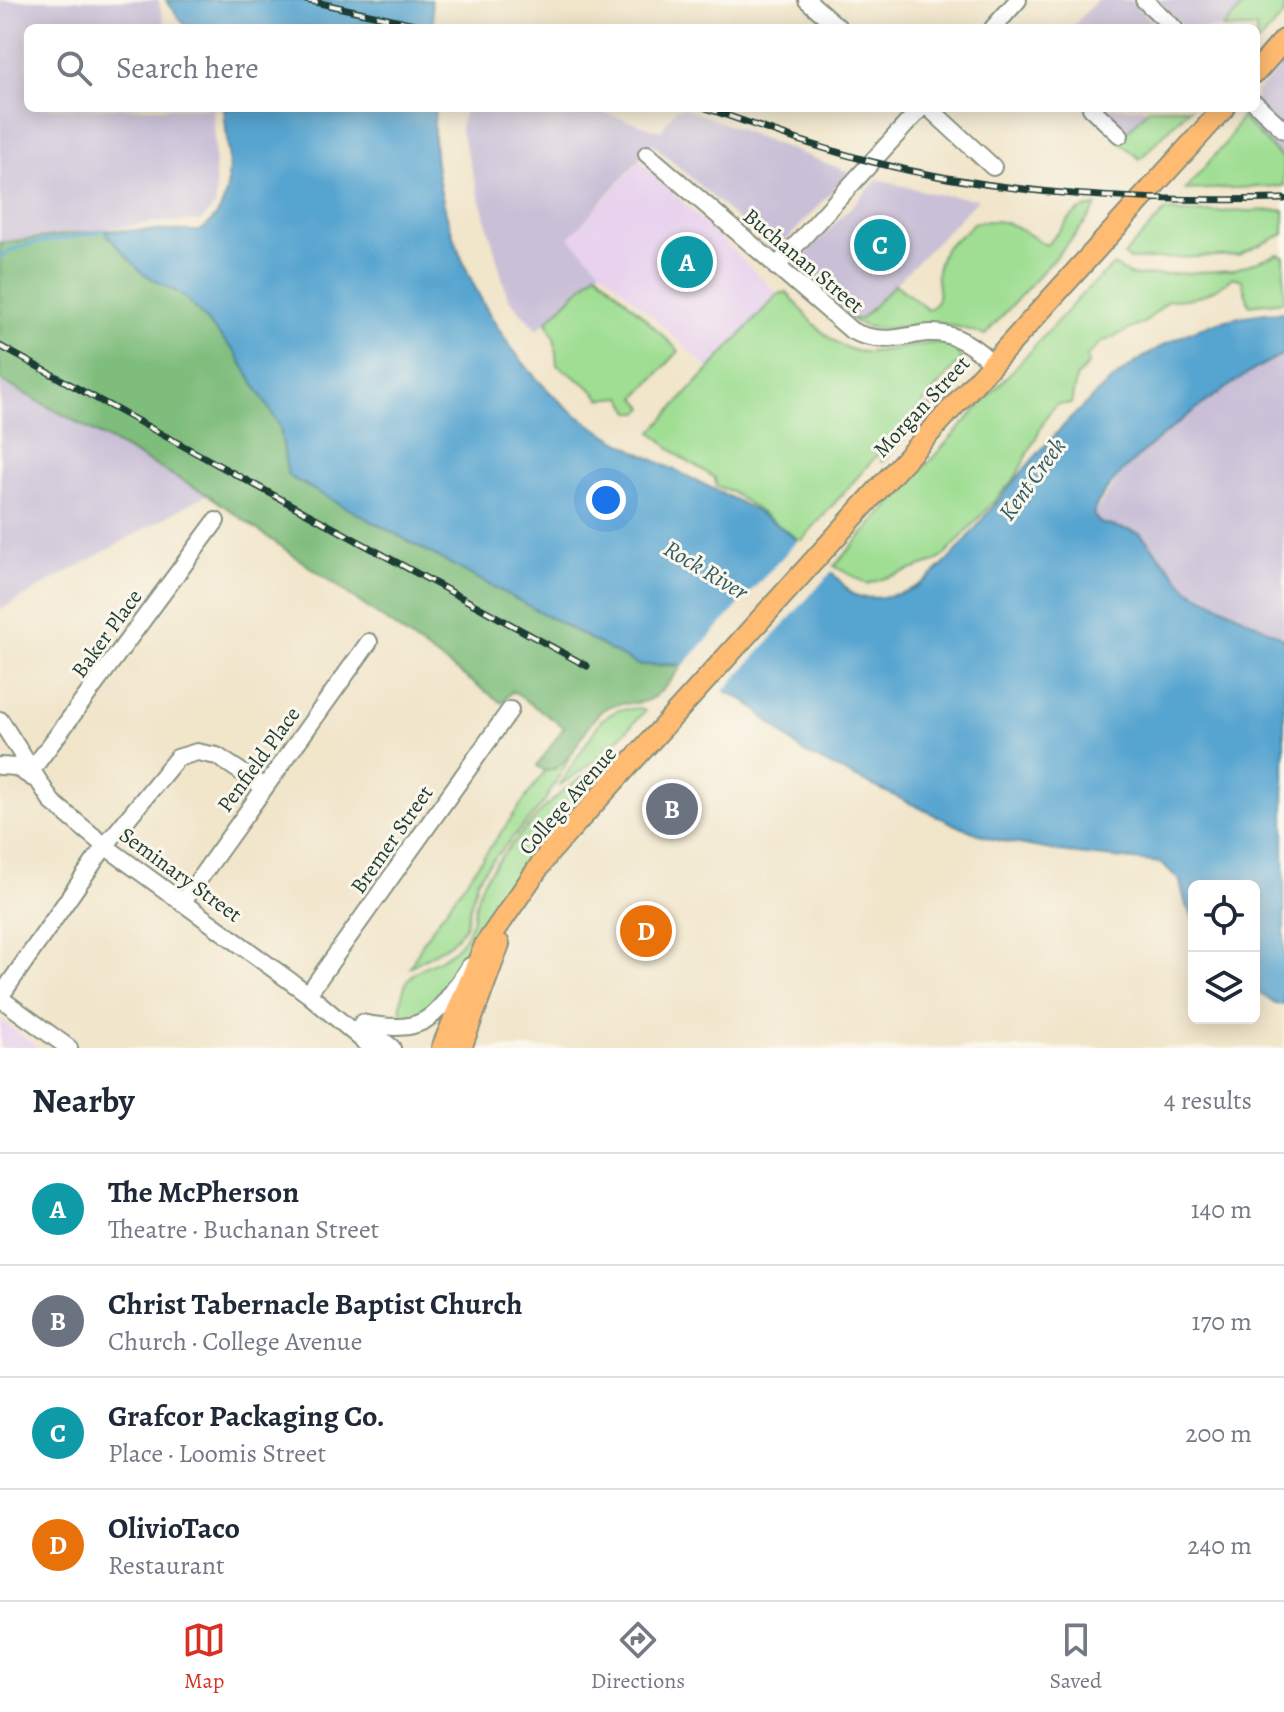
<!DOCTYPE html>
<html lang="en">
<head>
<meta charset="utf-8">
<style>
  body { margin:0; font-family:Alegreya,serif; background:#f6f6f7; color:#1f2937 }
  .controls { position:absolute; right:24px; bottom:24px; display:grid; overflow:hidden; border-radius:12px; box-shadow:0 4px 20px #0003 }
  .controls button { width:72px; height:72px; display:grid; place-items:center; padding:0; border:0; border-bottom:2px solid #e0e1e3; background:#fff; color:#1f2937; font:40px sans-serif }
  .you { position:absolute; left:606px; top:500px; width:28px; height:28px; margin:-20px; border:6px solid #fff; border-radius:50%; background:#1a73e8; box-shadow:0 0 0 12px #1a73e833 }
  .badge { display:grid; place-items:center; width:52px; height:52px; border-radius:50%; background:#d93025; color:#fff; font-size:26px; font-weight:700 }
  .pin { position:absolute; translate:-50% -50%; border:4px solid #fff; box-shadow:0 2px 8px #0006 }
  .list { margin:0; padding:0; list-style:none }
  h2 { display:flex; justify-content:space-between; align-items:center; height:104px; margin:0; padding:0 32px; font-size:34px }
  h2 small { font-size:26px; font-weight:400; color:#747a83 }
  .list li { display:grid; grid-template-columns:52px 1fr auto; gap:24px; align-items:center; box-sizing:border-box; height:112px; padding:0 32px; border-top:2px solid #e0e1e3 }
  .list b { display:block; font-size:30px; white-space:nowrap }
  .list p { margin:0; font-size:26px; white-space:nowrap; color:#747a83 }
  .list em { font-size:26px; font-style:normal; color:#747a83 }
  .icon { flex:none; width:44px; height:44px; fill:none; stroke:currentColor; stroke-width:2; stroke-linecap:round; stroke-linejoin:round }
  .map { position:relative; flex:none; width:1284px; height:1048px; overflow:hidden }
  .search { position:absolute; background:#fff; box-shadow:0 4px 20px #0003; left:24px; right:24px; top:24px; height:88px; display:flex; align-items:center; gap:20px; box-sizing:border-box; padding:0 28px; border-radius:12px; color:#747a83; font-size:30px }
  .sheet { height:552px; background:#fff }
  nav { display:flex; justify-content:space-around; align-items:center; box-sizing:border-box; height:112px; border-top:2px solid #e0e1e3; background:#fff; font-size:22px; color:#747a83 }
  nav a { display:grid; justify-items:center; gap:4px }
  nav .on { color:#d93025 }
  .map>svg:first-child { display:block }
  .built { fill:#e8d2ee }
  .industrial { fill:#c9bfd7 }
  .green { fill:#9fde93; stroke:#5f8e64; stroke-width:2 }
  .forest { fill:#7fbd7d; stroke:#4f7d58; stroke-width:2 }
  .water { fill:#57a4d0; stroke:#3b7082; stroke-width:2 }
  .pier { fill:#f1e5ca }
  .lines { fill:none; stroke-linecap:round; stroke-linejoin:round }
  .stream { stroke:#57a4d0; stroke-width:4 }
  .minor-casing { stroke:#88917f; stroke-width:20 }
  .major-casing { stroke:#88917f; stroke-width:24 }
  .minor { stroke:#fff; stroke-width:16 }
  .major { stroke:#ffbb71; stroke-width:20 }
  .rail-casing { stroke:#1f3d34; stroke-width:7 }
  .rail { stroke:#fbf7ec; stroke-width:4; stroke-dasharray:12; stroke-linecap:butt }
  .labels { text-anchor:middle; stroke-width:6; stroke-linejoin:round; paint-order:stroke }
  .street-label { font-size:22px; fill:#1f3d34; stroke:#fbf7ec }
  .water-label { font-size:24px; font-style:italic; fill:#305c63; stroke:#fbf7ec }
</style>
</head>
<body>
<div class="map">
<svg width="1284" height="1048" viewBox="0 0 1284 1048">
  <rect width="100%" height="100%" fill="#fbf7ec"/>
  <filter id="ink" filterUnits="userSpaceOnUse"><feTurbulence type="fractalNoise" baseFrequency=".0125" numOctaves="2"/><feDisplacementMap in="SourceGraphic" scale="16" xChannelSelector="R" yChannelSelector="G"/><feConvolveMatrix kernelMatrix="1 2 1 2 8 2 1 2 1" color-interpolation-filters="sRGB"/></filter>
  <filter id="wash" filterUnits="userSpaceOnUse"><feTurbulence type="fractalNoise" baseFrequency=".006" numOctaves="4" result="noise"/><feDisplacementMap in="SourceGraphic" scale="32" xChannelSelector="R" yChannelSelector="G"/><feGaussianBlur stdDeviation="1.8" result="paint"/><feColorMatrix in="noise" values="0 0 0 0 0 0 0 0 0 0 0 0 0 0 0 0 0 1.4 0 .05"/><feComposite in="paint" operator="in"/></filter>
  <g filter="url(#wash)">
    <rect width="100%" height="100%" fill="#f1e5ca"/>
    <path class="built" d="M640 161 778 294 709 369 568 239Z
      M0 1019 39 1048H0Z"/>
    <path class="industrial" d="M0 0H158L166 28H28V108H213L216 205 201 221 152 223 0 243Z
      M1097 0H1130L1160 28H1071Z
      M1154 0H1248L1223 28H1185Z
      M1284 62V160L1238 114 1243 108H1256V93Z
      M465 108H589L661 131 676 108H684L849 172 775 253 653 144 569 238 601 269 537 330 508 298 460 128Z
      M1083 108H1149L1119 141Z
      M878 179 934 194 978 199 861 319H852L806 287 792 268Z
      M1284 354V638L1189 590 1140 533 1100 523 1093 515 1120 476 1156 439 1256 366Z
      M0 380 207 494 0 610Z"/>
    <path class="green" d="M1248 0H1284V15L1256 45V28H1223Z
      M1149 108H1190L1140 159 1119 141Z
      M1241 117 1284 160V186L1185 190 1228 140Z
      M1097 206 1076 234 985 335C968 330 952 324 935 324 892 323 877 342 838 310L852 319H861L895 284 928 310C946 299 935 287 937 271 944 236 956 245 973 223 1009 216 1017 228 1046 245 1066 229 1068 208 1097 206Z
      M1166 210 1182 213 1284 210V234L1239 255 1129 260 1124 255Z
      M1278 254 1284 256V301L1249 305 1242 280 1233 277C1212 294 1195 300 1169 300L1144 323 1100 343 1087 356 1088 365 1076 378 1071 404H1057L1048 414 1015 478 946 554 935 562 867 584 834 566 1084 292 1114 265 1129 275 1139 276 1233 270Z
      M597 272 679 351 636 398 645 408 640 412H631L622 397 601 399C589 384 572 376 557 365L555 341 547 321Z
      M787 292C806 315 834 354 869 352 896 350 922 343 949 342L962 359 801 541 730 491 716 486 715 478 679 456 652 432 778 294Z
      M964 367 960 377 882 462 881 460Z
      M641 708 645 711 602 756 559 786 601 720 618 710Z
      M574 750 543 804 486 867 477 881 465 927 450 944 410 967 426 937 545 771 554 770Z
      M609 760 525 859 436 1006 401 1025C396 953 435 977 463 940 477 921 473 896 486 877 502 853 545 805 568 787 581 777 596 770 609 760Z"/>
    <path class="forest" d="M103 230 142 273 184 296 235 352 280 427 288 476 638 665 682 666C674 676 663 692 652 698 635 709 616 697 599 713 582 729 572 768 545 771L537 766 564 727 512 691 502 703 207 494 0 380V243Z"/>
    <path class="water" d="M166 0H431L434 28H187Z
      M224 108H435C424 214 494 357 581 418 643 462 725 487 786 531 803 544 820 561 836 577 841 581 847 591 853 594 865 601 889 597 901 593 931 586 964 543 982 520 1063 422 1147 315 1284 312V354C1241 372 1103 470 1093 515L1100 523 1140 533 1189 590 1284 638V1005L1275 1004 1254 989V886H1194V918L1186 906 1180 881 1162 863 1067 853 992 839 958 826 804 753 746 701 727 692 703 673 676 664 638 665 288 476 280 427 235 352 184 296 142 273 103 230 199 231C241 208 227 148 224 108Z"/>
    <path class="pier" d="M799 539 834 569 722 693 701 677 680 669Z"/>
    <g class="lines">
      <path class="stream" d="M0 257C29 236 70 243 103 230"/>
    </g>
  </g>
  <g filter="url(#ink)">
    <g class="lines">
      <g class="minor-casing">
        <path id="minor" d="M807 0 839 28
          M1144 0 1174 28
          M993 28 1018 0
          M1256 104 1284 130
          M929 108 993 167
          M1091 108 1120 135
          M647 154 852 331C911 358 928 301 993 364
          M776 267 921 108
          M0 720 52 802 105 846 308 994 372 1048
          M0 766 16 767 33 778
          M31 771 216 521
          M182 903 369 642
          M308 994 510 710
          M0 997 105 846 177 758 197 752 217 756 264 787
          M0 998 69 1048
          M362 1023C428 1036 435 1017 470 966
          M365 1026 392 1048"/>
      </g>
      <g class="major-casing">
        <path id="major" d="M1256 72 1284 40
          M442 1048 485 945 548 854 1224 108
          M461 1048 499 944"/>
      </g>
      <use href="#minor" class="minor"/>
      <use href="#major" class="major"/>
      <g class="rail-casing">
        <path id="rail" d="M306 0 432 28
          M706 108C761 127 817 148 873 162 1007 196 1147 202 1284 199
          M0 346 587 666"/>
      </g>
      <use href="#rail" class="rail"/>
    </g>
  </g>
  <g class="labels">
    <g class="street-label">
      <text transform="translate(804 260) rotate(40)" y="8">Buchanan Street</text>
      <text transform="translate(921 406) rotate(-47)" y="8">Morgan Street</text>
      <text transform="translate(106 633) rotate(-54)" y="8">Baker Place</text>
      <text transform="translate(258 759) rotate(-54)" y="8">Penfield Place</text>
      <text transform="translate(567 800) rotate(-49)" y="8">College Avenue</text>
      <text transform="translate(391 839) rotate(-55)" y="8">Bremer Street</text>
      <text transform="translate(181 874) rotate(36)" y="8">Seminary Street</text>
    </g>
    <g class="water-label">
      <text transform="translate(1032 479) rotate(-54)" y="8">Kent Creek</text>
      <text transform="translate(706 570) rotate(31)" y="8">Rock River</text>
    </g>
  </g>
</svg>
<div class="controls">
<button><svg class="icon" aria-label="locate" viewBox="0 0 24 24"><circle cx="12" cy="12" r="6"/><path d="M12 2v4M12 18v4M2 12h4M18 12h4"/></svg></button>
<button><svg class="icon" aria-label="layers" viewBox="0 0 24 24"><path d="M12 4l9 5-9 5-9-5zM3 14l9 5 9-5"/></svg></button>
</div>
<div class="you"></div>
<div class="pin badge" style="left:687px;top:262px;background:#0f9aa8">A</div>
<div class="pin badge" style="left:672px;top:809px;background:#6b7280">B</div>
<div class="pin badge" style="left:880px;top:245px;background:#0f9aa8">C</div>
<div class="pin badge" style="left:646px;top:931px;background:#e8710a">D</div>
<div class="search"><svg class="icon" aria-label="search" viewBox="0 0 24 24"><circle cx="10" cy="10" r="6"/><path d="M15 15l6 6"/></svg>Search here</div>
</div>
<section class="sheet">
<h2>Nearby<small>4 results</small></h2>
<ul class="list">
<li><span class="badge" style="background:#0f9aa8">A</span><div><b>The McPherson</b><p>Theatre · Buchanan Street</p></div><em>140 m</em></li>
<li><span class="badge" style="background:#6b7280">B</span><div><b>Christ Tabernacle Baptist Church</b><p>Church · College Avenue</p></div><em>170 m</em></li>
<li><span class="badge" style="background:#0f9aa8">C</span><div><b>Grafcor Packaging Co.</b><p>Place · Loomis Street</p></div><em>200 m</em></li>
<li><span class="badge" style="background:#e8710a">D</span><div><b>OlivioTaco</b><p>Restaurant</p></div><em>240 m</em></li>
</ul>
</section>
<nav>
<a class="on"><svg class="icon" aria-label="map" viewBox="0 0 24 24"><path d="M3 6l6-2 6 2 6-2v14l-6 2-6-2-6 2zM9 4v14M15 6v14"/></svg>Map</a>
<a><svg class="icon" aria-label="directions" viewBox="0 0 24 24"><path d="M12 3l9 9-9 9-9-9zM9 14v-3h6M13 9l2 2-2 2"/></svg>Directions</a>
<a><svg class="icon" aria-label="saved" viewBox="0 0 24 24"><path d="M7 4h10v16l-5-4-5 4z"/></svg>Saved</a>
</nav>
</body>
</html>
